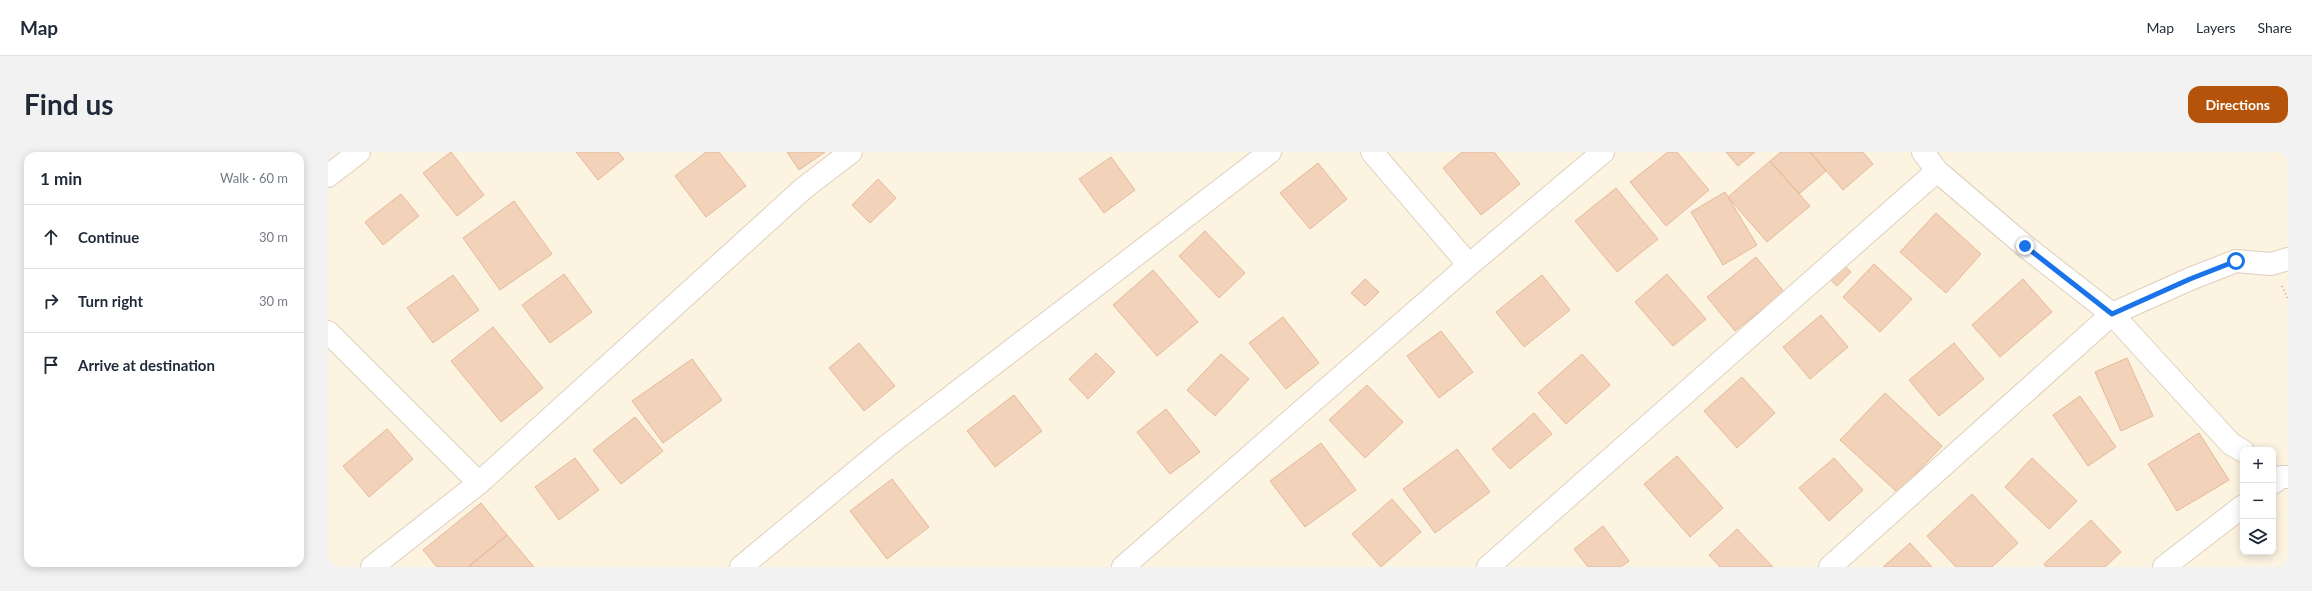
<!DOCTYPE html>
<html lang="en">
<head>
<meta charset="utf-8">
<style>
  body { margin:0; font-family:Lato,sans-serif; background:#f2f2f3; color:#1f2937 }
  .controls { position:absolute; right:12px; bottom:12px; display:grid; overflow:hidden; border-radius:8px; box-shadow:0 2px 10px #0003 }
  .controls button { width:36px; height:36px; display:grid; place-items:center; padding:0; border:0; border-bottom:1px solid #e0e1e3; background:#fff; color:#1f2937; font:20px sans-serif }
  .stop { position:absolute; width:12px; height:12px; margin:-9px; border:3px solid #1a73e8; border-radius:50%; background:#fff }
  .stop.end { background:#1a73e8; border-color:#fff; box-shadow:0 1px 4px #0008 }
  .list { margin:0; padding:0; list-style:none }
  h2 { display:flex; justify-content:space-between; align-items:center; height:52px; margin:0; padding:0 16px; font-size:17px }
  h2 small { font-size:13px; font-weight:400; color:#747a83 }
  .list li { display:grid; grid-template-columns:26px 1fr auto; gap:12px; align-items:center; box-sizing:border-box; height:64px; padding:0 16px; border-top:1px solid #e0e1e3 }
  .list b { display:block; font-size:15px; white-space:nowrap }
  .list em { font-size:13px; font-style:normal; color:#747a83 }
  .icon { flex:none; width:22px; height:22px; fill:none; stroke:currentColor; stroke-width:2; stroke-linecap:round; stroke-linejoin:round }
  .map { position:relative; flex:none; width:1960px; height:415px; overflow:hidden; border-radius:12px }
  header { display:flex; align-items:center; gap:24px; box-sizing:border-box; height:56px; padding:0 20px; background:#fff; border-bottom:1px solid #e0e1e3 }
  header strong { font-size:19px }
  nav { display:flex; gap:22px; margin-inline-start:auto; font-size:14px }
  .intro { display:flex; align-items:center; justify-content:space-between; box-sizing:border-box; height:96px; padding:0 24px }
  h1 { margin:0; font-size:28px }
  .button { padding:10px 18px; border-radius:12px; background:#b45309; color:#fff; font-size:14px; font-weight:700 }
  main { display:flex; gap:24px; padding:0 24px }
  aside { flex:1; background:#fff; border-radius:12px; box-shadow:0 2px 10px #0003 }
  .map>svg:first-child { display:block }
  .building { fill:#f2d2b9; stroke:#e4b999 }
  .lines { fill:none; stroke-linecap:round; stroke-linejoin:round }
  .street-casing { stroke:#e0cfbd; stroke-width:24 }
  .path { stroke:#d6b59c; stroke-width:2.5; stroke-dasharray:1 3; stroke-linecap:butt }
  .street { stroke:#fff; stroke-width:22 }
  .route { stroke:#1a73e8; stroke-width:5 }
</style>
</head>
<body>
<header>
<strong>Map</strong>
<nav><a>Map</a><a>Layers</a><a>Share</a></nav>
</header>
<div class="intro"><h1>Find us</h1><a class="button">Directions</a></div>
<main>
<aside>
<h2>1 min<small>Walk · 60 m</small></h2>
<ul class="list">
<li><svg class="icon" aria-label="ahead" viewBox="0 0 24 24"><path d="M12 20V5M6 11l6-6 6 6"/></svg><div><b>Continue</b></div><em>30 m</em></li>
<li><svg class="icon" aria-label="right" viewBox="0 0 24 24"><path d="M7 20v-9h11M14 6l5 5-5 5"/></svg><div><b>Turn right</b></div><em>30 m</em></li>
<li><svg class="icon" aria-label="arrive" viewBox="0 0 24 24"><path d="M6 21V4h12l-3 4 3 4H6"/></svg><div><b>Arrive at destination</b></div></li>
</ul>
</aside>
<div class="map">
<svg width="1960" height="415" viewBox="0 0 1960 415">
  <rect width="100%" height="100%" fill="#fcf3e1"/>
  <path class="building" d="M123 0 156 43 129 64 95 21Z
    M248 0H290L296 7 270 28Z
    M378 0H391L418 34 378 65 347 24Z
    M459 0H497L471 18Z
    M1134 0H1166L1192 32 1153 63 1115 16Z
    M1340 0H1349L1381 38 1338 74 1302 30Z
    M1398 0H1427L1410 14Z
    M1453 0H1482L1498 19 1471 42 1442 9Z
    M1482 0H1535L1545 12 1515 38Z
    M783 5 807 38 776 61 751 27Z
    M1442 9 1482 54 1439 90 1400 45Z
    M990 11 1019 47 982 77 952 41Z
    M550 27 568 46 542 71 524 53Z
    M1288 36 1330 87 1289 120 1247 69Z
    M1397 40 1429 93 1395 113 1363 60Z
    M73 42 91 64 55 93 37 70Z
    M186 49 224 102 172 138 135 86Z
    M1608 61 1653 102 1618 141 1572 100Z
    M877 79 917 121 891 146 851 104Z
    M1428 105 1456 140 1407 179 1379 145Z
    M1510 107 1523 120 1509 134 1495 121Z
    M1546 112 1584 147 1552 180 1515 145Z
    M825 118 870 170 829 204 785 153Z
    M236 122 264 160 222 191 194 153Z
    M1339 122 1378 167 1345 194 1307 150Z
    M125 123 151 158 105 191 79 156Z
    M1214 123 1242 158 1196 195 1168 160Z
    M1037 127 1051 140 1037 154 1023 141Z
    M1695 127 1724 160 1672 205 1644 173Z
    M1493 163 1520 195 1482 227 1455 195Z
    M955 165 991 211 958 237 921 191Z
    M165 175 215 236 173 270 123 209Z
    M1113 179 1145 220 1111 246 1079 204Z
    M531 191 567 234 536 259 501 216Z
    M1626 191 1656 227 1611 264 1581 228Z
    M768 201 787 220 760 247 741 227Z
    M893 202 921 227 887 264 859 238Z
    M1254 202 1282 233 1238 272 1210 241Z
    M1799 206 1825 264 1793 279 1767 220Z
    M364 207 394 248 335 291 304 249Z
    M1414 225 1447 261 1409 296 1376 259Z
    M1039 233 1075 270 1037 306 1001 268Z
    M1557 241 1614 294 1570 341 1512 288Z
    M686 243 714 279 667 315 639 279Z
    M1752 244 1788 295 1760 314 1725 263Z
    M838 257 872 300 842 322 809 280Z
    M1206 261 1224 282 1182 317 1164 297Z
    M307 265 335 299 293 332 265 298Z
    M59 277 85 307 41 345 15 314Z
    M1871 281 1901 328 1849 359 1820 312Z
    M993 291 1028 338 977 375 942 329Z
    M1129 297 1162 340 1107 381 1075 337Z
    M1349 304 1395 356 1362 385 1316 332Z
    M247 306 271 338 231 368 207 335Z
    M1506 306 1535 338 1501 369 1471 336Z
    M1704 306 1749 349 1721 377 1677 335Z
    M564 327 601 375 559 407 522 359Z
    M1644 342 1690 391 1664 415H1628L1599 384Z
    M1064 347 1093 380 1053 415 1024 382Z
    M153 351 179 383 140 415H109L95 398Z
    M1763 368 1793 400 1777 415H1718L1716 412Z
    M1275 374 1301 409 1293 415H1260L1246 397Z
    M1409 377 1445 415H1392L1381 403Z
    M179 383 206 415H140Z
    M1582 391 1604 415H1555Z"/>
  <g class="lines">
    <g class="street-casing">
      <path id="street" d="M1044 0 1141 113
        M1595 0 1609 19 1697 94 1784 162 1862 127 1908 109 1943 112 1960 107
        M0 24 31 0
        M0 180 151 331
        M1945 331 1953 325H1960
        M44 415 151 331 476 36 523 0
        M413 415 559 294 942 0
        M795 415 1141 113 1275 0
        M1160 415 1609 19
        M1502 415 1784 162 1903 292 1915 299
        M1836 415 1915 354"/>
    </g>
    <path class="path" d="M1954 134 1960 147"/>
    <use href="#street" class="street"/>
  </g>
  <g class="lines">
    <path class="route" d="M1697 94 1784 162 1862 127 1908 109"/>
  </g>
</svg>
<div class="controls">
<button>+</button>
<button>−</button>
<button><svg class="icon" aria-label="layers" viewBox="0 0 24 24"><path d="M12 4l9 5-9 5-9-5zM3 14l9 5 9-5"/></svg></button>
</div>
<div class="stop" style="left:1908px;top:109px"></div>
<div class="stop end" style="left:1697px;top:94px"></div>
</div>
</main>
</body>
</html>
